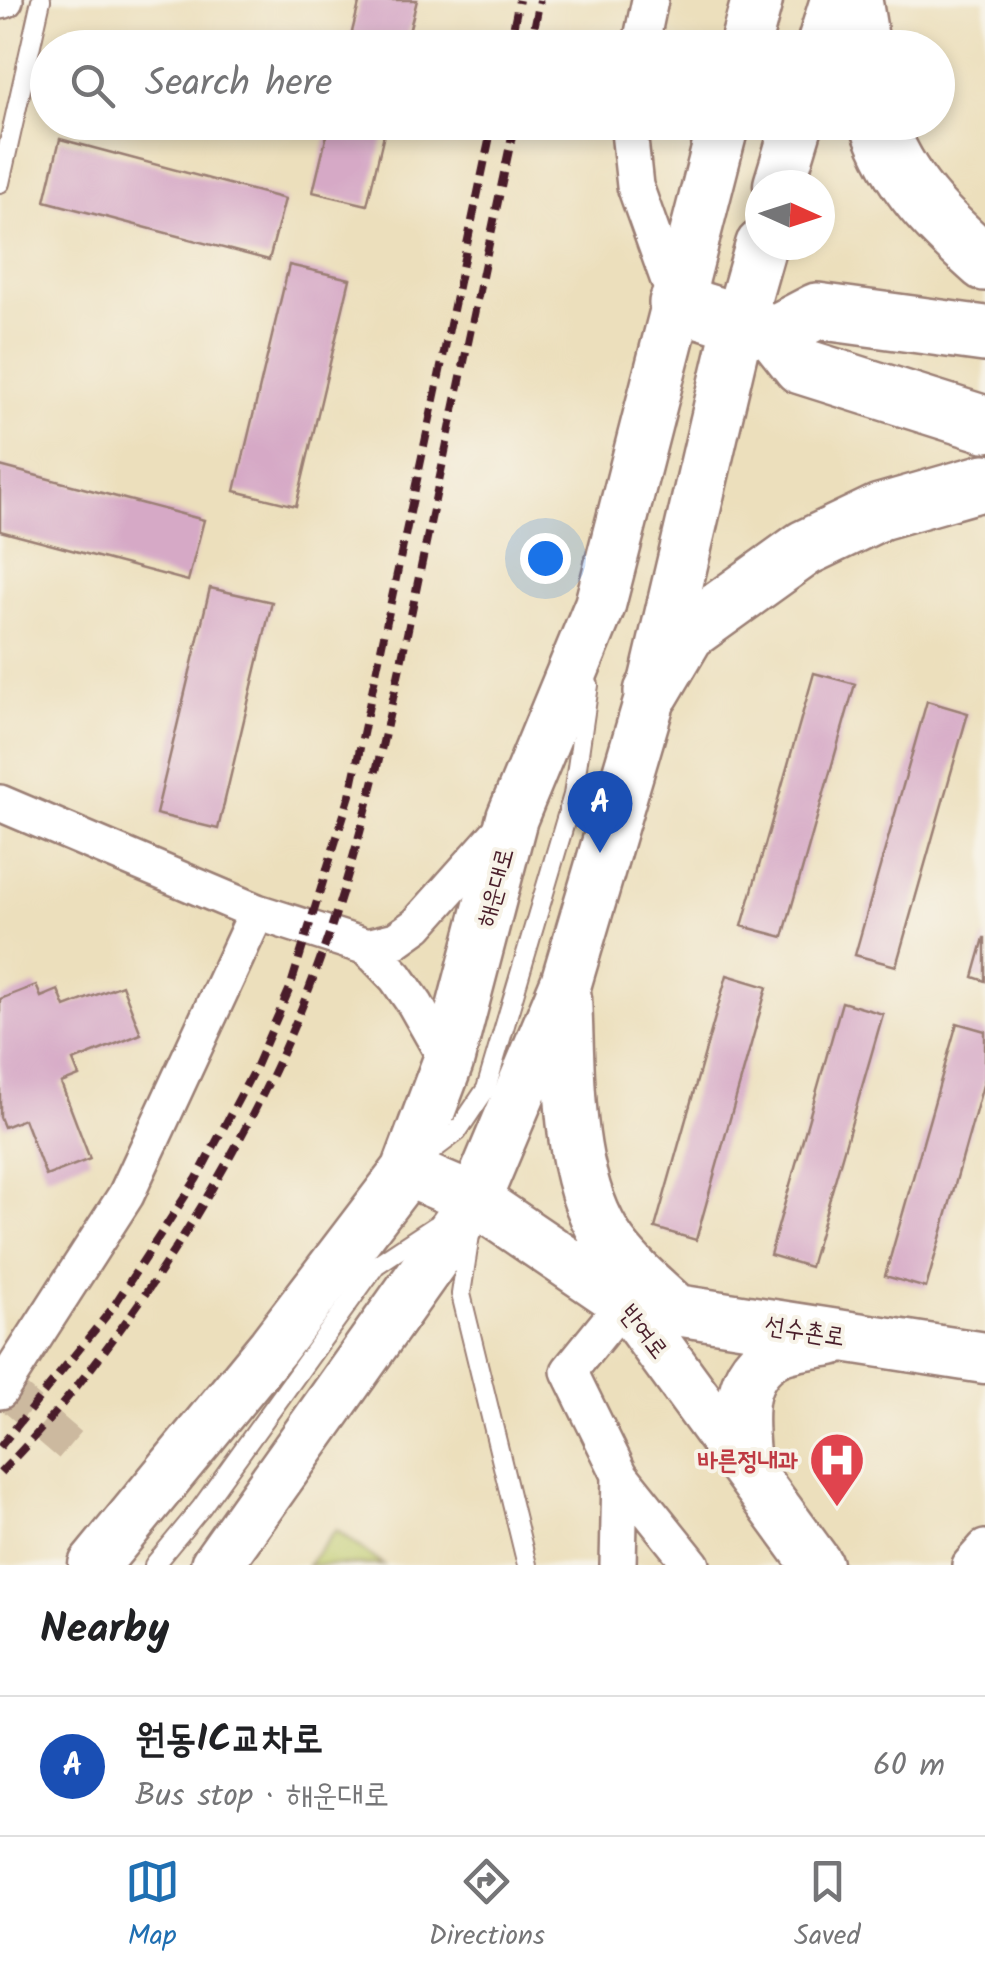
<!DOCTYPE html>
<html lang="en">
<head>
<meta charset="utf-8">
<style>
  body { margin:0; font-family:Kalam,"Poor Story",sans-serif; background:#f6f6f6; color:#202124 }
  .compass { position:absolute; left:745px; top:170px; width:90px; height:90px; border-radius:50%; background:#fff; box-shadow:0 5px 15px #0003; rotate:93deg }
  .you { position:absolute; left:545px; top:558px; width:35px; height:35px; margin:-25px; border:8px solid #fff; border-radius:50%; background:#1a73e8; box-shadow:0 0 0 15px #1a73e833 }
  .badge { display:grid; place-items:center; width:65px; height:65px; border-radius:50%; background:#1f6fb2; color:#fff; font-size:32px; font-weight:700 }
  .pin { position:absolute; translate:-50% -82px; filter:drop-shadow(0 2px 5px #0008) }
  .pin::after { content:''; position:absolute; top:52px; width:35px; height:30px; background:inherit; clip-path:polygon(0 0,100% 0,50% 100%) }
  .list { margin:0; padding:0; list-style:none }
  h2 { display:flex; justify-content:space-between; align-items:center; height:130px; margin:0; padding:0 40px; font-size:42px }
  h2 small { font-size:32px; font-weight:400; color:#757577 }
  .list li { display:grid; grid-template-columns:65px 1fr auto; gap:30px; align-items:center; box-sizing:border-box; height:140px; padding:0 40px; border-top:2px solid #e0e0e0 }
  .list b { display:block; font-size:38px; white-space:nowrap }
  .list p { margin:0; font-size:32px; white-space:nowrap; color:#757577 }
  .list em { font-size:32px; font-style:normal; color:#757577 }
  .icon { flex:none; width:55px; height:55px; fill:none; stroke:currentColor; stroke-width:2; stroke-linecap:round; stroke-linejoin:round }
  .map { position:relative; flex:none; width:985px; height:1565px; overflow:hidden }
  .search { position:absolute; background:#fff; box-shadow:0 5px 15px #0003; left:30px; right:30px; top:30px; height:110px; display:flex; align-items:center; gap:25px; box-sizing:border-box; padding:0 35px; border-radius:55px; color:#757577; font-size:38px }
  .sheet { height:270px; background:#fff }
  nav { display:flex; justify-content:space-around; align-items:center; box-sizing:border-box; height:140px; border-top:2px solid #e0e0e0; background:#fff; font-size:28px; color:#757577 }
  nav a { display:grid; justify-items:center; gap:5px }
  nav .on { color:#1f6fb2 }
  .map>svg:first-child { display:block }
  .green { fill:#bfcb6d; stroke:#84754c; stroke-width:2.5 }
  .building { fill:#d6a9c6 }
  .lines { fill:none; stroke-linecap:round; stroke-linejoin:round }
  .street-tunnel { stroke:#ccb99f; stroke-width:35; stroke-dasharray:35 18; stroke-linecap:butt }
  .lane-casing { stroke:#9b7f74; stroke-width:22 }
  .street-casing { stroke:#9b7f74; stroke-width:40 }
  .secondary-casing { stroke:#9b7f74; stroke-width:55 }
  .highway-casing { stroke:#9b7f74; stroke-width:60 }
  .lane { stroke:#fff; stroke-width:18 }
  .street { stroke:#fff; stroke-width:35 }
  .secondary { stroke:#fff; stroke-width:50 }
  .highway { stroke:#fff; stroke-width:55 }
  .rail { stroke:#4a1f2b; stroke-width:8; stroke-dasharray:15 8; stroke-linecap:butt }
  .labels { text-anchor:middle; stroke-width:8; stroke-linejoin:round; paint-order:stroke }
  .street-label { font-size:25px; fill:#4a1f2b; stroke:#f7f3e8 }
  .health-label { font-size:25px; font-weight:bold; fill:#be3a42; stroke:#f7f3e8; text-anchor:end }
</style>
</head>
<body>
<div class="map">
<svg width="985" height="1565" viewBox="0 0 985 1565">
  <rect width="100%" height="100%" fill="#f7f3e8"/>
  <filter id="ink" filterUnits="userSpaceOnUse"><feTurbulence type="fractalNoise" baseFrequency=".01" numOctaves="2"/><feDisplacementMap in="SourceGraphic" scale="20" xChannelSelector="R" yChannelSelector="G"/><feConvolveMatrix kernelMatrix="1 2 1 2 8 2 1 2 1" color-interpolation-filters="sRGB"/></filter>
  <filter id="wash" filterUnits="userSpaceOnUse"><feTurbulence type="fractalNoise" baseFrequency=".0048" numOctaves="4" result="noise"/><feDisplacementMap in="SourceGraphic" scale="40" xChannelSelector="R" yChannelSelector="G"/><feGaussianBlur stdDeviation="2.25" result="paint"/><feColorMatrix in="noise" values="0 0 0 0 0 0 0 0 0 0 0 0 0 0 0 0 0 1.4 0 .05"/><feComposite in="paint" operator="in"/></filter>
  <g filter="url(#wash)">
    <rect width="100%" height="100%" fill="#ecdfbc"/>
    <path class="green" d="M336 1530 383 1565H308Z"/>
    <g id="blocks">
      <path class="building" d="M360 0H417L405 48H348Z
        M330 122H387L367 205 313 192Z
        M60 139 285 199 269 260 45 201Z
        M289 265 350 279 296 506 235 491Z
        M0 466 204 520 188 581 0 531Z
        M210 588 272 602 218 829 156 814Z
        M814 673 855 684 783 937 742 926Z
        M927 701 968 713 896 966 855 955Z
        M984 938H985V981L973 977Z
        M727 975 767 987 696 1240 655 1228Z
        M36 985 41 997 58 990 65 1007 122 985 141 1034 73 1061 79 1076 61 1083 90 1159 46 1176 24 1119 4 1127 0 1117V999Z
        M842 1002 883 1014 810 1267 770 1255Z
        M957 1023 985 1031V1078L926 1288 885 1276Z"/>
    </g>
  </g>
  <g filter="url(#ink)">
    <use href="#blocks" fill-opacity="0" stroke="#9b7f74" stroke-width="2.5"/>
    <g class="lines">
      <path class="street-tunnel" d="M3 1388 72 1447"/>
      <g class="lane-casing">
        <path id="lane" d="M0 183 41 0
          M429 1153 457 1132 486 1089 573 795 589 685
          M470 1235 461 1294 527 1565
          M154 1565 201 1508 376 1265 435 1226"/>
      </g>
      <g class="street-casing">
        <path id="street" d="M0 1 5 0
          M640 48 650 0
          M628 122 635 186 677 303
          M0 803 257 912 367 947 396 977 415 1004 448 1062
          M367 947 396 940 417 925 506 825
          M625 1302 569 1371 620 1475 692 1565
          M0 1391 126 1195 257 912
          M618 1565 620 1475
          M970 1565 985 1548"/>
      </g>
      <g class="secondary-casing">
        <path id="secondary" d="M744 48 757 0
          M821 48 836 0
          M779 185 798 122
          M566 998C570 1075 565 1181 612 1245 629 1268 651 1287 672 1306
          M407 1171 475 1200 625 1302 817 1565
          M625 1302 985 1358
          M745 1466C742 1425 732 1375 776 1352 791 1345 814 1343 831 1340
          M94 1565 273 1347 407 1171 448 1062 512 818 600 605 724 122
          M216 1565 475 1200 566 983 652 692 739 322 761 245"/>
      </g>
      <g class="highway-casing">
        <path id="highway" d="M854 0 862 48
          M878 122C898 183 939 222 985 263
          M677 303 775 333 801 366 985 424
          M775 333 817 311 985 334
          M652 692 687 633 805 548 880 512 985 482"/>
      </g>
      <use href="#lane" class="lane"/>
      <use href="#street" class="street"/>
      <use href="#secondary" class="secondary"/>
      <use href="#highway" class="highway"/>
      <path class="rail" d="M509 48 519 0
        M530 48 540 0
        M0 1447 111 1310 197 1178 255 1068 290 988 350 795 493 122
        M0 1473C111 1361 225 1185 288 1040 354 890 388 726 421 567 452 419 483 271 515 122"/>
    </g>
  </g>
  <defs>
    <g id="hospital-pin" transform="scale(2.875)"><path d="M0 17L-7.5 6A9.5 9.5 0 1 1 7.5 6Z" fill="#e0444e" stroke="#f7f3e8"/><path d="M-5-5h3v3.5h4V-5h3V5h-3V1.5h-4V5h-3Z" fill="#fff"/></g>
  </defs>
  <g fill-rule="evenodd">
    <use href="#hospital-pin" x="837" y="1460"/>
  </g>
  <g class="labels">
    <g class="street-label">
      <text transform="translate(494 887) rotate(-75)" y="9">해운대로</text>
      <text transform="translate(805 1330) rotate(9)" y="9">선수촌로</text>
      <text transform="translate(645 1331) rotate(52)" y="9">반여로</text>
    </g>
    <g class="health-label">
      <text x="798" y="1469">바른정내과</text>
    </g>
  </g>
</svg>
<svg class="compass" viewBox="-18 -18 36 36"><path d="M0-13l5 13h-10z" fill="#e53935"/><path d="M0 13l5-13h-10z" fill="#757577"/></svg>
<div class="you"></div>
<div class="pin badge" style="left:600px;top:853px;background:#1a4fb4">A</div>
<div class="search"><svg class="icon" aria-label="search" viewBox="0 0 24 24"><circle cx="10" cy="10" r="6"/><path d="M15 15l6 6"/></svg>Search here</div>
</div>
<section class="sheet">
<h2>Nearby<small></small></h2>
<ul class="list">
<li><span class="badge" style="background:#1a4fb4">A</span><div><b>원동IC교차로</b><p>Bus stop · 해운대로</p></div><em>60 m</em></li>
</ul>
</section>
<nav>
<a class="on"><svg class="icon" aria-label="map" viewBox="0 0 24 24"><path d="M3 6l6-2 6 2 6-2v14l-6 2-6-2-6 2zM9 4v14M15 6v14"/></svg>Map</a>
<a><svg class="icon" aria-label="directions" viewBox="0 0 24 24"><path d="M12 3l9 9-9 9-9-9zM9 14v-3h6M13 9l2 2-2 2"/></svg>Directions</a>
<a><svg class="icon" aria-label="saved" viewBox="0 0 24 24"><path d="M7 4h10v16l-5-4-5 4z"/></svg>Saved</a>
</nav>
</body>
</html>
